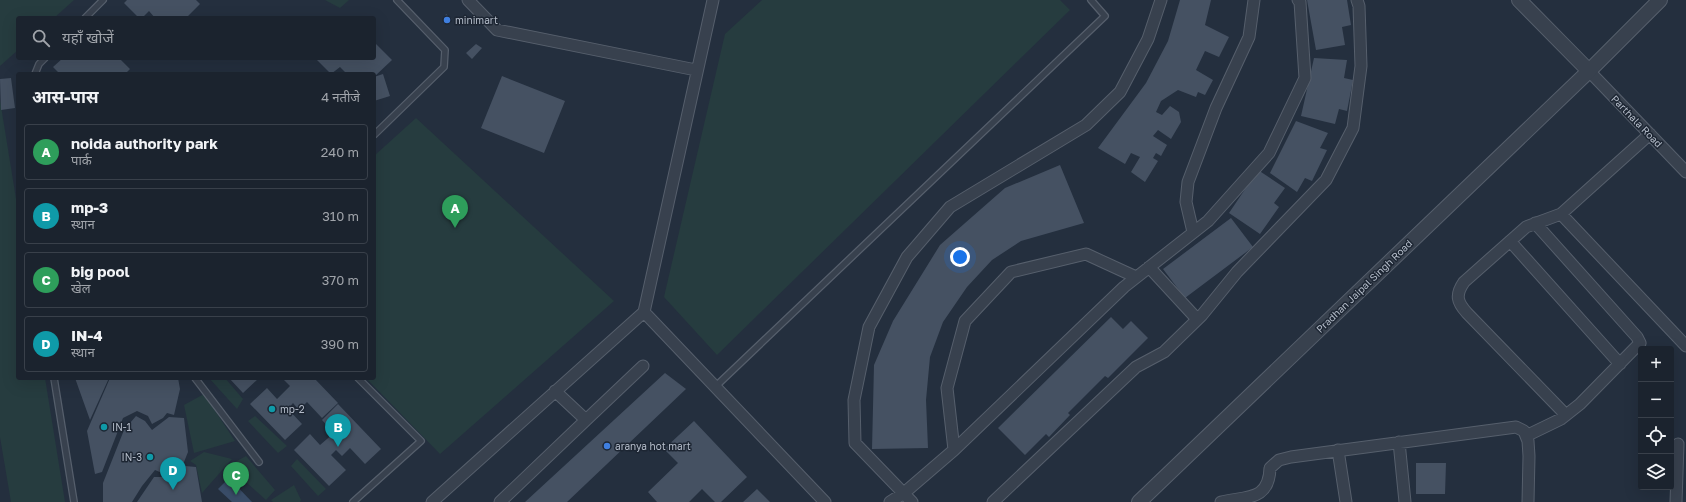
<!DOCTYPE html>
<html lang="hi">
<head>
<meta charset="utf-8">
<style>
  body { margin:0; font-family:"Golos Text","Noto Sans Devanagari",sans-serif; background:#282f3a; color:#f1f3f6 }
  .controls { position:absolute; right:12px; bottom:12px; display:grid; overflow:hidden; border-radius:4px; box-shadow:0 4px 16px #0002 }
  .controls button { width:36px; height:36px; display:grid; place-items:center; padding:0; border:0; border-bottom:1px solid #39404a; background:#1b232e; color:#f1f3f6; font:20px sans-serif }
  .you { position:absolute; left:960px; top:257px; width:14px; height:14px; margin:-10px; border:3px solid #fff; border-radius:50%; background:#1a73e8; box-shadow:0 0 0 6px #1a73e833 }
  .badge { display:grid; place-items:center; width:26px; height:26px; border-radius:50%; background:#2563eb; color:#fff; font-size:13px; font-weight:700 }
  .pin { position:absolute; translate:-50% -33px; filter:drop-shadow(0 1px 2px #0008) }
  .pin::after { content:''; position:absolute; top:21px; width:14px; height:12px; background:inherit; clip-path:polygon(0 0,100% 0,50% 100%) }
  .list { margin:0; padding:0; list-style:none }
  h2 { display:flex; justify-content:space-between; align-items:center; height:52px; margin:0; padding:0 16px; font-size:17px }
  h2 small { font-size:13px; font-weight:400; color:#a0a4aa }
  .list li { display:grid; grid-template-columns:26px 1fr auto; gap:12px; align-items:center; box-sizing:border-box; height:56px; margin:0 8px 8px; padding:0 8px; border:1px solid #39404a; border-radius:4px }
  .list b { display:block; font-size:15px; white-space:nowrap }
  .list p { margin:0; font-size:13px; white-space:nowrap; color:#a0a4aa }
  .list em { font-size:13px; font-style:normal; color:#a0a4aa }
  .icon { flex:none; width:22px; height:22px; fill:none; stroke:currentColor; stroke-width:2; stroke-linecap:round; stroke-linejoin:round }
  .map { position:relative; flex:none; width:1686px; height:502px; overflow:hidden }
  .search { position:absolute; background:#1b232e; box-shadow:0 4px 16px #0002; left:16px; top:16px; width:360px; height:44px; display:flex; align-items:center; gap:10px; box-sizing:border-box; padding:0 14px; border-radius:4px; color:#a0a4aa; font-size:15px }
  .panel { position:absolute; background:#1b232e; box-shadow:0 4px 16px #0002; left:16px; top:72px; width:360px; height:308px; border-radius:4px }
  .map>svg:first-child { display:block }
  .green { fill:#263c3f }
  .water { fill:#394c67 }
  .building { fill:#455162 }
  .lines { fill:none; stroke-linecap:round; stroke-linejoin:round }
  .service-casing { stroke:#565f6c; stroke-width:8 }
  .minor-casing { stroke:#565f6c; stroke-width:13 }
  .tertiary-casing { stroke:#565f6c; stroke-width:16 }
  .service { stroke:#38414e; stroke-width:5.5 }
  .minor { stroke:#38414e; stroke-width:11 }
  .tertiary { stroke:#38414e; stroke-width:14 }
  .shop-dot { fill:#3f7fe0; stroke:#1d2633; stroke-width:1.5 }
  .culture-dot { fill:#0f9aa8; stroke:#1d2633; stroke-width:1.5 }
  .labels { text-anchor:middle; stroke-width:3; stroke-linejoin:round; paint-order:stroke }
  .poi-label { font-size:10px; fill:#b4bcc9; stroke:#1d2633; text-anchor:start }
  .street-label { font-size:10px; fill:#b4bcc9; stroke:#1d2633 }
</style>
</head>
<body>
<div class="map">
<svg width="1686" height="502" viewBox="0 0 1686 502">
  <rect width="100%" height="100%" fill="#242f3e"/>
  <path class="green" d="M0 0H74L54 18H18V50L0 66Z
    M325 0H349L340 8Z
    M762 0H1060L1070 10 717 355 664 297 725 34Z
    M0 100 18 211V378H45L65 502H11L0 437Z
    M416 118 614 301 440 454 366 378H374V156Z
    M209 378H225L243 399 237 409Z
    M204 394 235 441 194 453 184 405Z
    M255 416 287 446 278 453 248 421Z
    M204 452 232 459 202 493 196 465 190 461Z
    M246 456 275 490 266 500 228 466Z
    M297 459 326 489 318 496 291 466Z
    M294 485 301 500 300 502H273L271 500Z"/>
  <path class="water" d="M229 478 252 502H232L218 489Z"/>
  <path class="building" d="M127 0H196L200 4 186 18H155L149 11 142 18H139L124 3Z
    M1180 0H1211L1205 25 1229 37 1219 57 1205 51 1196 70 1213 80 1205 95 1198 92 1196 97 1178 90 1161 101 1156 112 1162 115 1170 106 1179 112 1181 122 1171 139 1158 130 1153 136 1167 145 1161 156 1156 153 1153 158 1158 161 1145 182 1131 172 1140 157 1131 153 1125 164 1098 148 1146 83 1168 41Z
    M1307 0H1347L1351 25 1342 27 1345 45 1316 50Z
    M446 14 452 19 448 24 443 21Z
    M374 42 392 60 374 77 383 74 390 96 374 101V74H347L340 67 331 74 315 58H374Z
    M476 44 482 48 472 59 466 53Z
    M63 58H119L130 69 125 74H60L53 67Z
    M1314 58 1347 60 1344 78 1353 80 1347 111 1339 109 1335 124 1301 116Z
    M502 76 565 101 544 153 481 128Z
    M11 78 15 108 1 110 0 79Z
    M1296 121 1328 133 1320 148 1327 150 1312 181 1305 178 1297 192 1270 173Z
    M1060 165 1084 223 1021 241 992 260 967 287 943 322 930 357 926 400 928 448 872 449 874 365 893 321 940 245 1005 188Z
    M1258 170 1285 188 1274 203 1279 207 1260 234 1229 213Z
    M1231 218 1253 247 1185 298 1163 269Z
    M1111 317 1123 329 1131 321 1148 338 1108 378 1105 376 1068 413 1070 415 1049 437 1046 434 1025 455 998 428Z
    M665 373 686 389 567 502H525Z
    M75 378H109L90 420Z
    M110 378H178L180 389 174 415 167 413 163 418 152 424 148 416 137 411 123 418 102 472 95 474 87 431Z
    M229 378H259L243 393Z
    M282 378H314L338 403 322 418 307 402 299 410 293 403 288 409 302 424 285 440 250 404 267 388 277 399 290 386Z
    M338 404 381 449 365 464 350 448 342 456 336 450 331 455 346 470 329 486 294 450 310 434 320 445 334 433 322 420Z
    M136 416 145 421 152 430 169 417 184 418 188 452 184 462 169 476 155 470 142 486 132 502H103V483L124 430Z
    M694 421 747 477 721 502H715L702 489 689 502H657L648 492 678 463 664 449Z
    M1416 463H1446L1445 494H1416Z
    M185 466 196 467 202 502H137L154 477H174Z
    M757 489 770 502H743Z"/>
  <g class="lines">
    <g class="service-casing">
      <path id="service" d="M85 18 103 0
        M35 74 39 64 45 58
        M374 135 444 67 445 50 397 0
        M54 378 74 502
        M195 378 259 462
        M715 387 1105 16 1091 0
        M353 502 421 441 358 378"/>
    </g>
    <g class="minor-casing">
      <path id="minor" d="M468 0 497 30 696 70
        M1589 71 1686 172
        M1650 134 1561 214 1686 346
        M1561 214 1526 227 1464 282C1455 295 1457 302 1467 313L1566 415
        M1193 232 1186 202 1188 182 1216 108 1249 37 1254 0
        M1510 241 1620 364
        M1149 267 1197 319
        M644 312 825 502
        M586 420 643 366
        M1526 436 1561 419 1580 404 1640 343 1637 337 1535 223
        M1399 442 1405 502
        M954 450 947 388 965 321 1011 272 1086 254 1136 277
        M1338 450 1346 502
        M432 502 644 312 713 0
        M500 502 586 420 555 391
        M890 502 904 493 954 450 1124 287 1208 221 1269 153 1305 78 1300 2 1298 0
        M912 502 855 443 854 400 869 327 907 257 950 207 1086 125 1120 92 1148 39 1161 0
        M993 502 1136 367 1164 352 1202 315 1237 272 1326 180 1353 128 1361 66 1359 6 1357 0
        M1221 502C1247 496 1269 501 1270 468L1279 460 1291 457 1516 427 1524 431 1528 441 1529 456 1528 502
        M1676 502 1678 444"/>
    </g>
    <g class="tertiary-casing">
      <path id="tertiary" d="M1519 0 1589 71
        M1139 502 1589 71 1660 0"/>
    </g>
    <use href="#service" class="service"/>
    <use href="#minor" class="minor"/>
    <use href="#tertiary" class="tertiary"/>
  </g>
  <g class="shop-dot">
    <circle cx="447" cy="20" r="4"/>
    <circle cx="607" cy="446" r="4"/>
  </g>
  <g class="culture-dot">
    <circle cx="272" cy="409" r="4"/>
    <circle cx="104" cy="427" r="4"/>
    <circle cx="150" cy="457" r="4"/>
  </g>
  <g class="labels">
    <g class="poi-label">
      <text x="455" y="24">minimart</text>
      <text x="280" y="413">mp-2</text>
      <text x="112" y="431">IN-1</text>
      <text x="615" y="450">aranya hot mart</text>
      <text x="142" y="461" text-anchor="end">IN-3</text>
    </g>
    <g class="street-label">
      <text transform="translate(1637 121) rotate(46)" y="4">Parthala Road</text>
      <text transform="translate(1364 286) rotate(-44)" y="4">Pradhan Jaipal Singh Road</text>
    </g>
  </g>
</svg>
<div class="controls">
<button>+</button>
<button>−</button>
<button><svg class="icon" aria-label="locate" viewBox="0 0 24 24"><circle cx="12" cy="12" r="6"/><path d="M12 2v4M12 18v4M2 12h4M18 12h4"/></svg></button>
<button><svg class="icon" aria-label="layers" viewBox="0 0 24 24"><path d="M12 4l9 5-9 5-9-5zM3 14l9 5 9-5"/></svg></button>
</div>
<div class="you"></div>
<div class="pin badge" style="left:455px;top:228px;background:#2e9e5b">A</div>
<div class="pin badge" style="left:338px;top:447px;background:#0f9aa8">B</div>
<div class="pin badge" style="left:236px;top:495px;background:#2e9e5b">C</div>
<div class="pin badge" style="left:173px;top:490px;background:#0f9aa8">D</div>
<div class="search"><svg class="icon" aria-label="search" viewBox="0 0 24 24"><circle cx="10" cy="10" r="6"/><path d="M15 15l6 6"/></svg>यहाँ खोजें</div>
<section class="panel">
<h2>आस-पास<small>4 नतीजे</small></h2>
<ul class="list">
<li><span class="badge" style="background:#2e9e5b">A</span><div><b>noida authority park</b><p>पार्क</p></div><em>240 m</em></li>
<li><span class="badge" style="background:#0f9aa8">B</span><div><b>mp-3</b><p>स्थान</p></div><em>310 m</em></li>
<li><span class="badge" style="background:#2e9e5b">C</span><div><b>big pool</b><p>खेल</p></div><em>370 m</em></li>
<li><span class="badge" style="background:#0f9aa8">D</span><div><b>IN-4</b><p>स्थान</p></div><em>390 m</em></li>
</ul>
</section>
</div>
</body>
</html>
